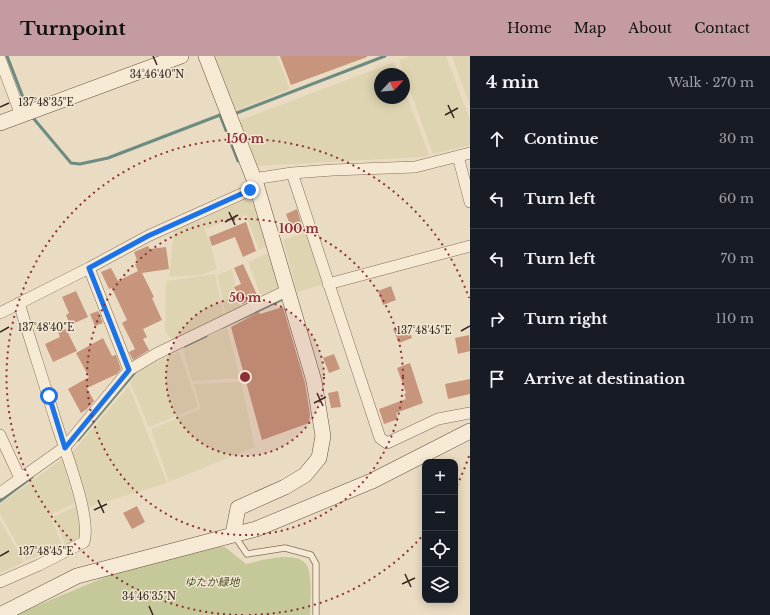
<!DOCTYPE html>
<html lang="en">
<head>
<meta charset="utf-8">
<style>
  body { margin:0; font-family:"Libre Baskerville","Noto Sans JP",serif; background:#242831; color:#f1f3f6 }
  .controls { position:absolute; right:12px; bottom:12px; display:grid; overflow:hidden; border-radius:8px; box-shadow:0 2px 10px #0003 }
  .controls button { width:36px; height:36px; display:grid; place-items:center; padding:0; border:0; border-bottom:1px solid #363941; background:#171b24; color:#f1f3f6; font:20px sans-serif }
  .compass { position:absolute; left:374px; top:12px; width:36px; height:36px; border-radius:50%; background:#171b24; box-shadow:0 2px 10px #0003; rotate:64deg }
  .stop { position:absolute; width:12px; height:12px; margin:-9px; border:3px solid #1a73e8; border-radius:50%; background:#fff }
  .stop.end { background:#1a73e8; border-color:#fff; box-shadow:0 1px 4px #0008 }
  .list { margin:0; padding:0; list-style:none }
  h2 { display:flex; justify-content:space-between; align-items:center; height:52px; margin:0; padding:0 16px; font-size:17px }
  h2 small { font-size:13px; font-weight:400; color:#9ea1a6 }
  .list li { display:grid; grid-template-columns:26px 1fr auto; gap:12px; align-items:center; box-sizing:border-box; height:60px; padding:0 16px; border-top:1px solid #363941 }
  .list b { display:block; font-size:15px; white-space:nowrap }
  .list em { font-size:13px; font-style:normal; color:#9ea1a6 }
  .icon { flex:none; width:22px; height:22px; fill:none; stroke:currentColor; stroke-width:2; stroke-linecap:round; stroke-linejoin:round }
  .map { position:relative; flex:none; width:470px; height:559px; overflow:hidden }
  header { display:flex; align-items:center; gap:24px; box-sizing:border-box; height:56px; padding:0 20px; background:#c49ba0; color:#111 }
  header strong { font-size:19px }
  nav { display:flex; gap:22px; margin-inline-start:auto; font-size:14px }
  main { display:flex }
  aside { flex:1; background:#171b24 }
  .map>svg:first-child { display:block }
  .farmland { fill:#dfd4b1 }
  .green { fill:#c5c898 }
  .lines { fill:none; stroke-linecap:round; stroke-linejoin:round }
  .stream { stroke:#6c8b81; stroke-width:3 }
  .building { fill:#c6957b }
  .lane-casing { stroke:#836d5b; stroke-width:7 }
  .street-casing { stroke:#836d5b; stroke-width:12 }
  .secondary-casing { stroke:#654f3e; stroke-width:16 }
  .lane { stroke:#f6ead5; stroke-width:5.5 }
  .street { stroke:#f6ead5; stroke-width:11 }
  .secondary { stroke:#f6ead5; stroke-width:15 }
  .route { stroke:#1a73e8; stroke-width:5 }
  .ticks { fill:none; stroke:#34271e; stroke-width:1.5 }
  .ring { fill:none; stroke:#8e2f37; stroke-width:2; stroke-dasharray:2 4 }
  .labels { text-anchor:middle; stroke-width:3; stroke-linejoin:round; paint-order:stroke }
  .park-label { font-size:11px; font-style:italic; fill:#484f26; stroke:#f2e7d2 }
  .ticks-label { font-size:10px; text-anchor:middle; fill:#34271e; stroke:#f2e7d2; stroke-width:3; stroke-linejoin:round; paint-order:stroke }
  .centre { fill:#8e2f37; stroke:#f2e7d2; stroke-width:2 }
  .ring-label { font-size:12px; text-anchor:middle; font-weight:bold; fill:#8e2f37; stroke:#f2e7d2; stroke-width:3; stroke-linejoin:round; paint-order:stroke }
</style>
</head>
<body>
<header>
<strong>Turnpoint</strong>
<nav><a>Home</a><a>Map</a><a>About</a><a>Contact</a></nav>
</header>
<main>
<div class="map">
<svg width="470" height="559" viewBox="0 0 470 559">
  <rect width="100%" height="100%" fill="#eadcc3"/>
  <path class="farmland" d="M214 0H277L290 33 234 55Z
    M410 0H446L470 64V89L433 98 399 4Z
    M452 0H470V50Z
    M394 6 399 18H380V42H404V32L429 99 424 101 254 110 238 65Z
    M247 142 251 143 268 190 259 194 246 159 229 166 228 163 207 173 202 163Z
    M201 163 211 190 217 213 201 219 169 221 174 174Z
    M307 176 324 228 297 236 283 184Z
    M268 197 280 229 277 236 262 243 248 206Z
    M232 213 235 229 233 230 242 253 226 260 217 219Z
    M215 218 224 260 174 286 165 276 166 225Z
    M227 272 240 322 192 325 183 293Z
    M179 295 198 351 149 371 130 326 140 314Z
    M241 326 255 391 169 426 151 373 201 353 194 328Z
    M129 330 167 427 88 451 71 398Z
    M62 403 75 447 50 459 63 491 26 504 0 458V448Z
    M76 450 83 477 81 482 66 491 53 461Z
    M0 464 24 506 0 517Z"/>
  <path class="green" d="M218 490 225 491 246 508C262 504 305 491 309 515 312 529 310 545 310 559H15L117 516Z"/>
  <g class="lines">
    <path class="stream" d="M7 0 24 44
      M234 58 385 0
      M34 63 71 107 80 108 108 102 220 59 238 105
      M223 271 285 242
      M185 290 206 280
      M78 384 136 315
      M0 445 32 421"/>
  </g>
  <path class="building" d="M280 0H367V1L291 29Z
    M297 153 302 170 292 174 286 158Z
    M246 166 256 195 243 201 235 181 212 190 209 181Z
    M148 190 150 193 166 191 169 213 142 217 154 241 152 242 162 264 143 273 147 281 143 283 149 294 133 304 129 296 135 293 122 267 127 264 112 232 109 233 101 216 111 212 118 225 138 215 135 208 138 207 134 196Z
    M243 208 258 241 242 248 234 231 241 228 234 212Z
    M391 230 396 244 383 249 378 235Z
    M76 235 88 261 70 269 66 259 69 257 62 241Z
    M283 251 305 327 310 358 309 367 262 384 231 271 259 256 260 258Z
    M98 255 103 267 95 270 90 258Z
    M407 268 412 282 399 287 393 273Z
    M66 273 77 295 53 306 45 288 60 281 58 276Z
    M469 279 470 295 458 298 455 282Z
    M103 282 112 300 116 299 121 313 117 318 87 332 94 345 87 353 81 357 68 333 89 321 76 297Z
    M334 298 340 313 329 317 323 302Z
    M410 307 423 347 396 357 398 363 384 368 379 353 406 343 404 338 406 337 397 312Z
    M470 323V338L448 343 445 328Z
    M338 335 341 351 331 352 328 337Z
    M137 450 145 466 132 473 123 457Z"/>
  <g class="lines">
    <g class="lane-casing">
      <path id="lane" d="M234 479 247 498 285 492 311 499 316 508V559"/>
    </g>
    <g class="street-casing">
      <path id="street" d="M0 3 21 59
        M458 100 470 146
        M292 117 380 382 387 387 438 363 470 357
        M253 123 292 117 333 114 415 111 470 97
        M89 212 129 314
        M328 228 470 190
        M0 257 89 212 148 180 257 131
        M0 379 20 422
        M0 437 65 391 129 314 156 298 288 234
        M0 526 39 509 84 486C92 462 64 392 56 366 44 326 31 287 19 247"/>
    </g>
    <g class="secondary-casing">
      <path id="secondary" d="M206 0 257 131 314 325 323 380 319 402 305 419 285 431 238 452 233 478
        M0 67 181 0
        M0 559 77 520 256 473 372 425 470 375"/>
    </g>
    <use href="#lane" class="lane"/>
    <use href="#street" class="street"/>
    <use href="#secondary" class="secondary"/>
  </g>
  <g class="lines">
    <path class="route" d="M49 340 65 392 129 314 89 212 148 180 250 134"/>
  </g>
  <path class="ticks" d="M153 0 157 9M448 49 454 62M0 51 9 47M445 59 458 52M229 156 235 169M225 166 238 159M461 275 470 270M0 276 9 271M317 337 323 350M314 347 326 341M98 444 104 457M94 454 107 448M0 500 9 495M405 518 411 531M402 528 415 522M149 550 153 559"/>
  <circle cx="245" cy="321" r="79" fill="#8e2f37" fill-opacity=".12"/>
  <g class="ring">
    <circle cx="245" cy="321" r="79"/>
    <circle cx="245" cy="321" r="158"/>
    <path d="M469 400A238 238 0 0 1 455 433M425 477A238 238 0 0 1 247 559M243 559A238 238 0 1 1 469 242"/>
  </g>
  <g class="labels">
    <g class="park-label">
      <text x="212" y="530">ゆたか緑地</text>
    </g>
  </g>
  <g class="ticks-label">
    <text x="157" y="22">34°46'40"N</text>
    <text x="46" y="50">137°48'35"E</text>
    <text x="46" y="275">137°48'40"E</text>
    <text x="424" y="278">137°48'45"E</text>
    <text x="46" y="499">137°48'45"E</text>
    <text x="149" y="544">34°46'35"N</text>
  </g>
  <circle cx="245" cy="321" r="6" class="centre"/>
  <g class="ring-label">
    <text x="245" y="87">150 m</text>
    <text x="299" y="177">100 m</text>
    <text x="245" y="246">50 m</text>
  </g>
</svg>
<div class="controls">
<button>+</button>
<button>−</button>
<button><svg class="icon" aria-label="locate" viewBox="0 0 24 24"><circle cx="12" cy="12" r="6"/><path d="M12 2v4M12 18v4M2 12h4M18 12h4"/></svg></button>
<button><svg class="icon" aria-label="layers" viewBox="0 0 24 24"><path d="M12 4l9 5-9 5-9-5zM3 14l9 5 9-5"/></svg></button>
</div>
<svg class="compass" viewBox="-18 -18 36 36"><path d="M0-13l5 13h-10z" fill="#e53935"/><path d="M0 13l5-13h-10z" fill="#9ea1a6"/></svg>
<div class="stop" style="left:49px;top:340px"></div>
<div class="stop end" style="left:250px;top:134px"></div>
</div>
<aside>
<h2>4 min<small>Walk · 270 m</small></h2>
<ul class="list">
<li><svg class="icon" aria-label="ahead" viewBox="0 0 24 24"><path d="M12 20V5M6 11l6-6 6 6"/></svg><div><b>Continue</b></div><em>30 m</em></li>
<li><svg class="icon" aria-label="left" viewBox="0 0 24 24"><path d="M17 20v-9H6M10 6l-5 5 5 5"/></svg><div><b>Turn left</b></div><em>60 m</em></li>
<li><svg class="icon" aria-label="left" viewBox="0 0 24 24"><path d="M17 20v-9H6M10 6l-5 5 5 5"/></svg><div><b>Turn left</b></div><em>70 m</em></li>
<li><svg class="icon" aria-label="right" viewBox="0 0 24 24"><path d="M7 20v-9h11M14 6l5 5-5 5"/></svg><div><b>Turn right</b></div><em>110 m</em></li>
<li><svg class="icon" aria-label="arrive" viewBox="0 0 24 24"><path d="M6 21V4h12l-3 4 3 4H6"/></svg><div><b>Arrive at destination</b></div></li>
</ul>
</aside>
</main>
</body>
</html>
